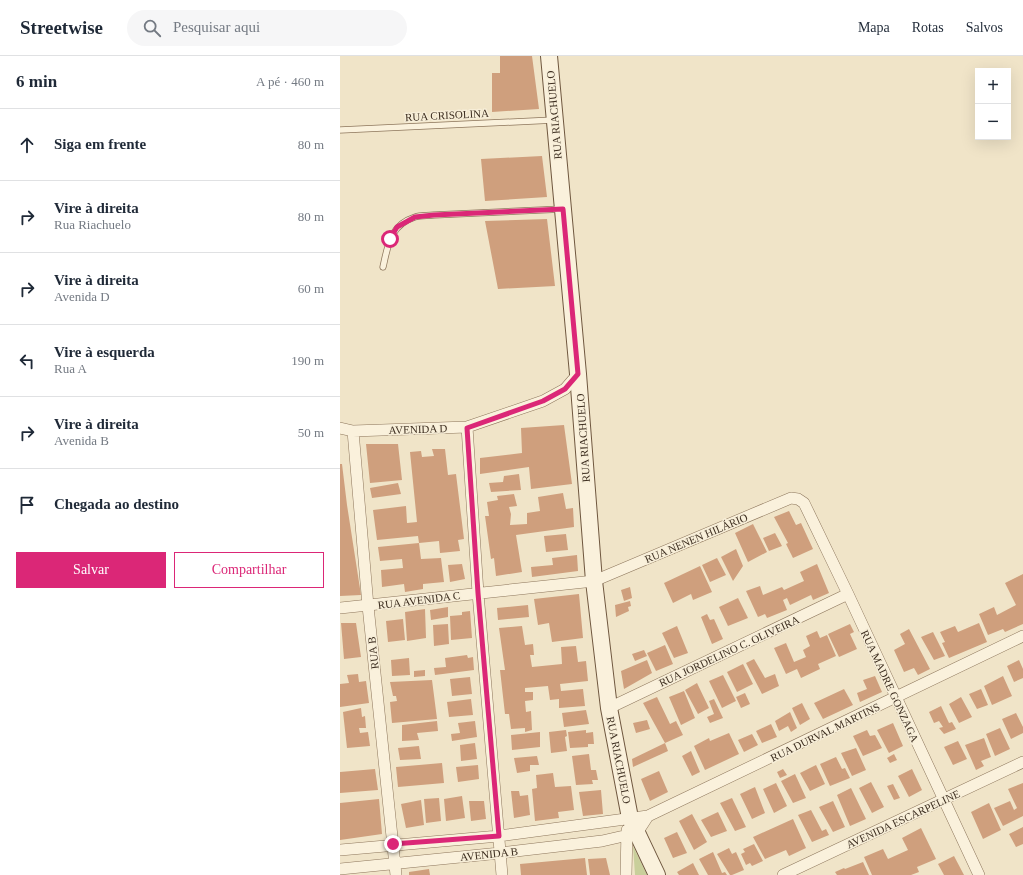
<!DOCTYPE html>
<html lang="pt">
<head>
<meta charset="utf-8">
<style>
  body { margin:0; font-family:Georgia,serif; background:#f6f6f7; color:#1f2937 }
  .controls { position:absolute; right:12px; top:12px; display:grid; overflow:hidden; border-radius:0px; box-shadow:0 4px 16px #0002 }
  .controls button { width:36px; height:36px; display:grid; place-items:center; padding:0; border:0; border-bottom:1px solid #e0e1e3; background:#fff; color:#1f2937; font:20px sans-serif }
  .stop { position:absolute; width:12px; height:12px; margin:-9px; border:3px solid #db2777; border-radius:50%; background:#fff }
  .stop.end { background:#db2777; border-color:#fff; box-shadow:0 1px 4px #0008 }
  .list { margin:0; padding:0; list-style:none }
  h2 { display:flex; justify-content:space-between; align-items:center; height:52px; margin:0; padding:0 16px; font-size:17px }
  h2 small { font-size:13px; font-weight:400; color:#747a83 }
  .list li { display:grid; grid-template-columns:26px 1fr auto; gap:12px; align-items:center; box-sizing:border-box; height:72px; padding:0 16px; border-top:1px solid #e0e1e3 }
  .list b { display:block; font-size:15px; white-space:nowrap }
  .list p { margin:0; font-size:13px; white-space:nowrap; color:#747a83 }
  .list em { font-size:13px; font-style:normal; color:#747a83 }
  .actions { display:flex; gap:8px; padding:12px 16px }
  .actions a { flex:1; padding:9px 0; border:1px solid #db2777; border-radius:0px; text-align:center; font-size:14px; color:#db2777 }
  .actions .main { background:#db2777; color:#fff }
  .icon { flex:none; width:22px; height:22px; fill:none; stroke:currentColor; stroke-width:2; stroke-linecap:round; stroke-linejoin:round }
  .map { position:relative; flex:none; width:683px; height:819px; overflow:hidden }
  header { display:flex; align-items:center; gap:24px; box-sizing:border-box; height:56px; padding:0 20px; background:#fff; border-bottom:1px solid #e0e1e3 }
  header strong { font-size:19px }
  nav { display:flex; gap:22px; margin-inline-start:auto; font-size:14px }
  .search { width:280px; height:36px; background:#f6f6f7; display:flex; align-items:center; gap:10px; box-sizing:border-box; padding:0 14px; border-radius:22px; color:#747a83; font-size:15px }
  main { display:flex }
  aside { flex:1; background:#fff }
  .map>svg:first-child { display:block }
  .green { fill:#c9cf9b }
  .building { fill:#cf9f7d }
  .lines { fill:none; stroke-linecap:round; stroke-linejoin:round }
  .lane-casing { stroke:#8d765c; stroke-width:7 }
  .street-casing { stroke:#8d765c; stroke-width:12 }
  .secondary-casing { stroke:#6f573f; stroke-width:18 }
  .lane { stroke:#faf1dc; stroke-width:5.5 }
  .street { stroke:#faf1dc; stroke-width:11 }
  .secondary { stroke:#faf1dc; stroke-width:16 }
  .route { stroke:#db2777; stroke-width:5 }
  .labels { text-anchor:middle; stroke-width:3; stroke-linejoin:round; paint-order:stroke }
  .street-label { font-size:11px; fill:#3d2e20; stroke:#f7eed8 }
</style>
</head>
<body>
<header>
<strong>Streetwise</strong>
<div class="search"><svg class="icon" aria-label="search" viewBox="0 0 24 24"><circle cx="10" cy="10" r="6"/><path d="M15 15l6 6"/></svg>Pesquisar aqui</div>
<nav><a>Mapa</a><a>Rotas</a><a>Salvos</a></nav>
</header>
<main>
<aside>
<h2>6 min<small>A pé · 460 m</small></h2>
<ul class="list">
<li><svg class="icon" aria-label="ahead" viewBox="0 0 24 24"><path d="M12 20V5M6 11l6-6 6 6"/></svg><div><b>Siga em frente</b></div><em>80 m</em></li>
<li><svg class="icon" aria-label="right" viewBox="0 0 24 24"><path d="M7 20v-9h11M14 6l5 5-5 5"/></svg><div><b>Vire à direita</b><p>Rua Riachuelo</p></div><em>80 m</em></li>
<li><svg class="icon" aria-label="right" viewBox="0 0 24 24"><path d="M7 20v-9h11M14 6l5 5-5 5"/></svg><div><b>Vire à direita</b><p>Avenida D</p></div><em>60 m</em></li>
<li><svg class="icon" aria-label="left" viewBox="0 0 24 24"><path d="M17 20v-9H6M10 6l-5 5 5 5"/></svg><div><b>Vire à esquerda</b><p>Rua A</p></div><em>190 m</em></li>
<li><svg class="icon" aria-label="right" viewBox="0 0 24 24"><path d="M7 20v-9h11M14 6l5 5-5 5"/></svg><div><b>Vire à direita</b><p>Avenida B</p></div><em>50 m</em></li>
<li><svg class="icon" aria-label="arrive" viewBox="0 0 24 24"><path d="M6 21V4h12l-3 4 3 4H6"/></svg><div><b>Chegada ao destino</b></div></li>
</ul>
<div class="actions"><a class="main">Salvar</a><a>Compartilhar</a></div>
</aside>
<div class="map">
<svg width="683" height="819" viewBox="0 0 683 819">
  <rect width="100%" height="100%" fill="#f0e4c8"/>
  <path class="green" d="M293 790 307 819H295Z"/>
  <path class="building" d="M160 0H192L199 53 152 56V17H160Z
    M202 100 207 141 145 145 141 103Z
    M207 163 215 230 158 233 145 165Z
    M224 369 232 428 191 433 189 411 140 418V402L182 397 181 372Z
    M26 388H58L62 424 30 427Z
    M92 393H105L108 419 116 418 124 483 118 484 120 495 100 497 99 485 79 487 78 480 37 484 33 454 66 450 67 467 77 466 70 396 81 395 82 401 94 400Z
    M0 408H2L7 449 21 539 0 540Z
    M179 418 181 434 151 436 149 427 163 426 164 420Z
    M58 427 61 438 32 442 30 432Z
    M223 437 226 453 233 452 234 471 176 479 182 516 156 520 154 502 151 503 145 460H149L147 446 158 444 157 440 174 438 177 450 169 451 171 458 170 469 187 468V457L200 455 198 441Z
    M449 455 456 469 461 467 473 493 453 502 446 488 448 487 434 461Z
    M413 468 427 496 408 506 395 477Z
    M435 477 442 490 429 495 423 482Z
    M226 478 228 494 206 496 204 480Z
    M79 487 81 503 101 502 104 526 83 528V533L65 536 64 528 42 531 41 514 63 512 62 503 40 505 38 491Z
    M396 493 403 510 393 525 381 501Z
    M237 499 238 515 192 521 191 511 213 509 212 502Z
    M377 502 386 519 370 526 362 509Z
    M122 508 125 523 110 526 108 509Z
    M477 508 489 537 473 544 471 539 450 549 447 542 443 544 447 554 427 562 425 558 418 561 406 535 420 530 423 539 442 531 444 534 464 525 460 516Z
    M360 510 372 536 353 544 351 538 333 547 324 527Z
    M683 518V568L665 576 663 573 648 579 639 558 654 551 657 559 676 549 665 527Z
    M290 531 292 542 284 545 281 534Z
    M239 538 243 582 212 586 209 567 198 569 194 543Z
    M398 542 408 562 388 570 379 551Z
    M290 545 291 550 288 551 289 555 276 561 275 549Z
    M188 549 189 561 158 564 157 552Z
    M108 551V561L91 564 90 554Z
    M85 553 86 582 67 585 65 556Z
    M130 555 132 582 111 584 110 560 122 559V556Z
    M367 558 370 564 374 563 383 583 372 588 361 561Z
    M63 563 65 584 48 586 46 565Z
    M1 567H16L21 601 4 603Z
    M639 567 647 586 609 602 602 587 605 586 600 576 615 570 618 576Z
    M108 568 109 588 94 590 93 569Z
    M510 568 514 576 510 578 517 593 499 601 488 578Z
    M182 570 185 589 193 588 194 599H190L192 611 222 608 221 591 236 590 238 606 246 605 248 625 220 628 221 635 243 633 245 650 219 652V643L210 644 208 630 185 632V636H193V644L185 645 186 656 191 655 192 674 185 676V672L171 673 169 658H165L160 614H165L159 572Z
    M337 570 348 597 334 602 322 577Z
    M569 573 590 613 578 619 574 612 564 616 554 594 565 588 560 578Z
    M477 575 480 582 487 579 496 600 478 608 480 613 461 622 457 613 446 618 434 592 446 587 454 606 466 601 463 594 470 590 466 580Z
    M593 576 605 600 594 604 581 581Z
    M325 589 333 608 316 615 307 597Z
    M304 594 307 600 295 605 292 598Z
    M127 599 128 602 133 601 134 614 95 619 94 612 106 611 105 602Z
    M69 602 70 619 52 620 51 604Z
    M414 603 425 622 435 618 439 630 422 638 406 607Z
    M307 604 312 617 284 633 281 615Z
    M679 604 683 613V622L674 626 667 610Z
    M403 608 413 628 397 636 387 616Z
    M85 614V620L74 621V615Z
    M18 618 19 626 26 625 29 647 0 651V628L9 627 7 619Z
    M383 619 396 645 382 652 369 625Z
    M535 620 542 636 520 646 517 637 527 633 523 624Z
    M663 620 672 640 652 649 644 630Z
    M130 621 132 638 112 640 110 623Z
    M92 624 97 663 52 667 50 646 57 645 56 640H53L50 626Z
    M357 627 369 652 358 658 345 634Z
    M504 633 513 649 483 663 474 647Z
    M641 633 648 649 637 653 629 638Z
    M344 635 355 662 341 669 329 641Z
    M405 637 410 648 401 652 396 641Z
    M317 641 330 668 336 665 343 679 325 687 303 647Z
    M621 641 632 661 619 667 609 648Z
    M131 643 133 659 109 661 107 646Z
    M374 643 383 662 370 667 367 661 374 658 369 645Z
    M462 647 470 663 460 669 452 652Z
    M601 650 609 667 612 666 616 673 604 678 599 672 603 671 599 665 594 667 589 656Z
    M21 652 22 661 25 660 26 672H19L20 677 28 676 30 690 7 692 3 656Z
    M246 654 249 668 224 671 222 657Z
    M450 656 457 672 451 676 448 670 439 675 435 665Z
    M676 657 683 671V677L671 683 662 663Z
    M307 664 310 673 296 677 293 667Z
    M97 665 98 675 77 677 79 684 62 685V669Z
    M135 665 137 681 112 685 111 678 120 677 118 667Z
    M553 667 563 690 549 697 537 674Z
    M431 668 437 681 422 687 416 675Z
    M660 672 670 693 655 700 646 678Z
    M226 674 227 680 225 681 227 695 211 697 209 676Z
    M246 674V677L253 676 254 688H248V691L230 692 228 676Z
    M527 674 530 680 535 679 542 692 523 700 513 680Z
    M200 676V691L172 694 171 679Z
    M389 677 399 698 365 714 354 690 369 682 370 685Z
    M412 678 418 689 404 696 398 684Z
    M644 682 651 701 641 705 644 710 636 714 625 689Z
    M618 685 627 703 613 709 604 691Z
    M135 687 137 703 121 705 120 689Z
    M325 687 328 695 293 711 292 703Z
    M79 690 81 703 60 704 58 692Z
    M516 692 526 714 512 720 501 697Z
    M351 695 360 716 352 720 342 700Z
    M249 698 251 714H256L258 724H252L253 728 236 729 232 700Z
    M554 698 557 704 550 707 547 702Z
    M197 700 199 709H190V715L177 717 174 702Z
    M496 701 502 713 505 712 510 722 490 730 480 708Z
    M102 707 104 727 58 731 56 711Z
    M138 709 139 723 118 726 116 711Z
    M476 709 485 728 470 735 460 717Z
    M35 713 38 734 0 737V716Z
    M443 713 447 719 440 722 437 716Z
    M572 713 582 734 569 741 558 720Z
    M319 715 328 736 310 745 301 723Z
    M213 717 215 731 231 730 234 754 218 756 219 762 195 765 192 733 197 732 196 719Z
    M455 718 466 742 453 747 441 725Z
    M531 726 544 751 532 757 519 732Z
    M436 727 447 750 434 757 423 733Z
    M683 727V760L663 770 654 752 670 745 674 754 677 752 668 733Z
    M553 728 560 742 554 744 547 730Z
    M415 731 425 757 412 763 400 738Z
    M511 732 526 763 510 770 497 739Z
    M261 734 263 758 243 760 239 736Z
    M171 735H179L180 740 188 739 190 759 174 762Z
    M122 740 125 762 106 765 104 743Z
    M99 742 101 765 86 767 84 743Z
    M392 742 406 771 395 775 380 747Z
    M39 743 42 778 0 784V747Z
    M81 744 84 769 66 772 61 748Z
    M129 745H144L146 763 131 765Z
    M493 745 505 771 493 776 479 751Z
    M649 747 661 774 643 783 631 756Z
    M471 754 482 775 486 773 489 779 472 786 458 759Z
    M378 756 387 775 371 781 361 764Z
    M352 758 367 786 354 794 339 765Z
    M453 763 466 792 449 800 446 794 425 803 413 781Z
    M683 771V788L676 791 669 778Z
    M581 772 596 803 577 811 579 816 571 819H532L524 801 543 793 548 803 568 794 562 782Z
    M337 776 347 797 333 802 324 782Z
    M414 788 423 805 412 810 410 807 406 809 401 798 405 796 403 793Z
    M389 792 392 798 396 796 404 814 392 819H390L377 798Z
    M373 796 382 817 385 816 387 819H368L359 803Z
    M614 800 624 819H604L598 808Z
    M245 802 247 819H181L180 808Z
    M266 802 270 819H250L248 803Z
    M523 806 529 819H497L495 816 504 812 505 813Z
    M353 807 359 819H339L337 816Z
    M89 813 90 819H69V816Z"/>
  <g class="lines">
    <g class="lane-casing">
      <path id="lane" d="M0 74 214 64
        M43 211C48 189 50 169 75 161 81 159 88 160 94 159L223 153"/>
    </g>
    <g class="street-casing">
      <path id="street" d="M127 371 138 537 162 819
        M0 372 13 375 127 371 203 345 225 333 238 318
        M13 375 28 550 56 819
        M0 552 254 525 451 442 458 443 464 447 508 538 639 819
        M269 652 508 538
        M0 794 159 780 308 760 683 580
        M0 813 160 797 262 785 297 777 308 760
        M286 819 287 774
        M443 819 683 706"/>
    </g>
    <g class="secondary-casing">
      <path id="secondary" d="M209 0 238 318 254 525 269 652 290 762 317 819"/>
    </g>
    <use href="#lane" class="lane"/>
    <use href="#street" class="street"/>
    <use href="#secondary" class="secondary"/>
  </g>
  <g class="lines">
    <path class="route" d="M50 183 57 171 75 161 94 159 223 153 238 318 225 333 203 345 127 372 138 537 159 780 53 788"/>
  </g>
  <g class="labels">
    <g class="street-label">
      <text transform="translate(107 59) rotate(-3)" y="4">RUA CRISOLINA</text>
      <text transform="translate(214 59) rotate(-95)" y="4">RUA RIACHUELO</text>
      <text transform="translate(78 373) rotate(-2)" y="4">AVENIDA D</text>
      <text transform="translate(243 382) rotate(-94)" y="4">RUA RIACHUELO</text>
      <text transform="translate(356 482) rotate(-23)" y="4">RUA NENEN HILÁRIO</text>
      <text transform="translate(79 544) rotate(-7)" y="4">RUA AVENIDA C</text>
      <text transform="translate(389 595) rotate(-25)" y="4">RUA JORDELINO C. OLIVEIRA</text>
      <text transform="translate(33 597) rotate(-96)" y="4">RUA B</text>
      <text transform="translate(550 630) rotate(65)" y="4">RUA MADRE GONZAGA</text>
      <text transform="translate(485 676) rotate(-26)" y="4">RUA DURVAL MARTINS</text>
      <text transform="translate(279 704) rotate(79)" y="4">RUA RIACHUELO</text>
      <text transform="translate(563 763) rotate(-25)" y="4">AVENIDA ESCARPELINE</text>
      <text transform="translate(149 798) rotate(-6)" y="4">AVENIDA B</text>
    </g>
  </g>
</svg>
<div class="controls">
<button>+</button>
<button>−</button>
</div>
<div class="stop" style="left:50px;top:183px"></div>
<div class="stop end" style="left:53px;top:788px"></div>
</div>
</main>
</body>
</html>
